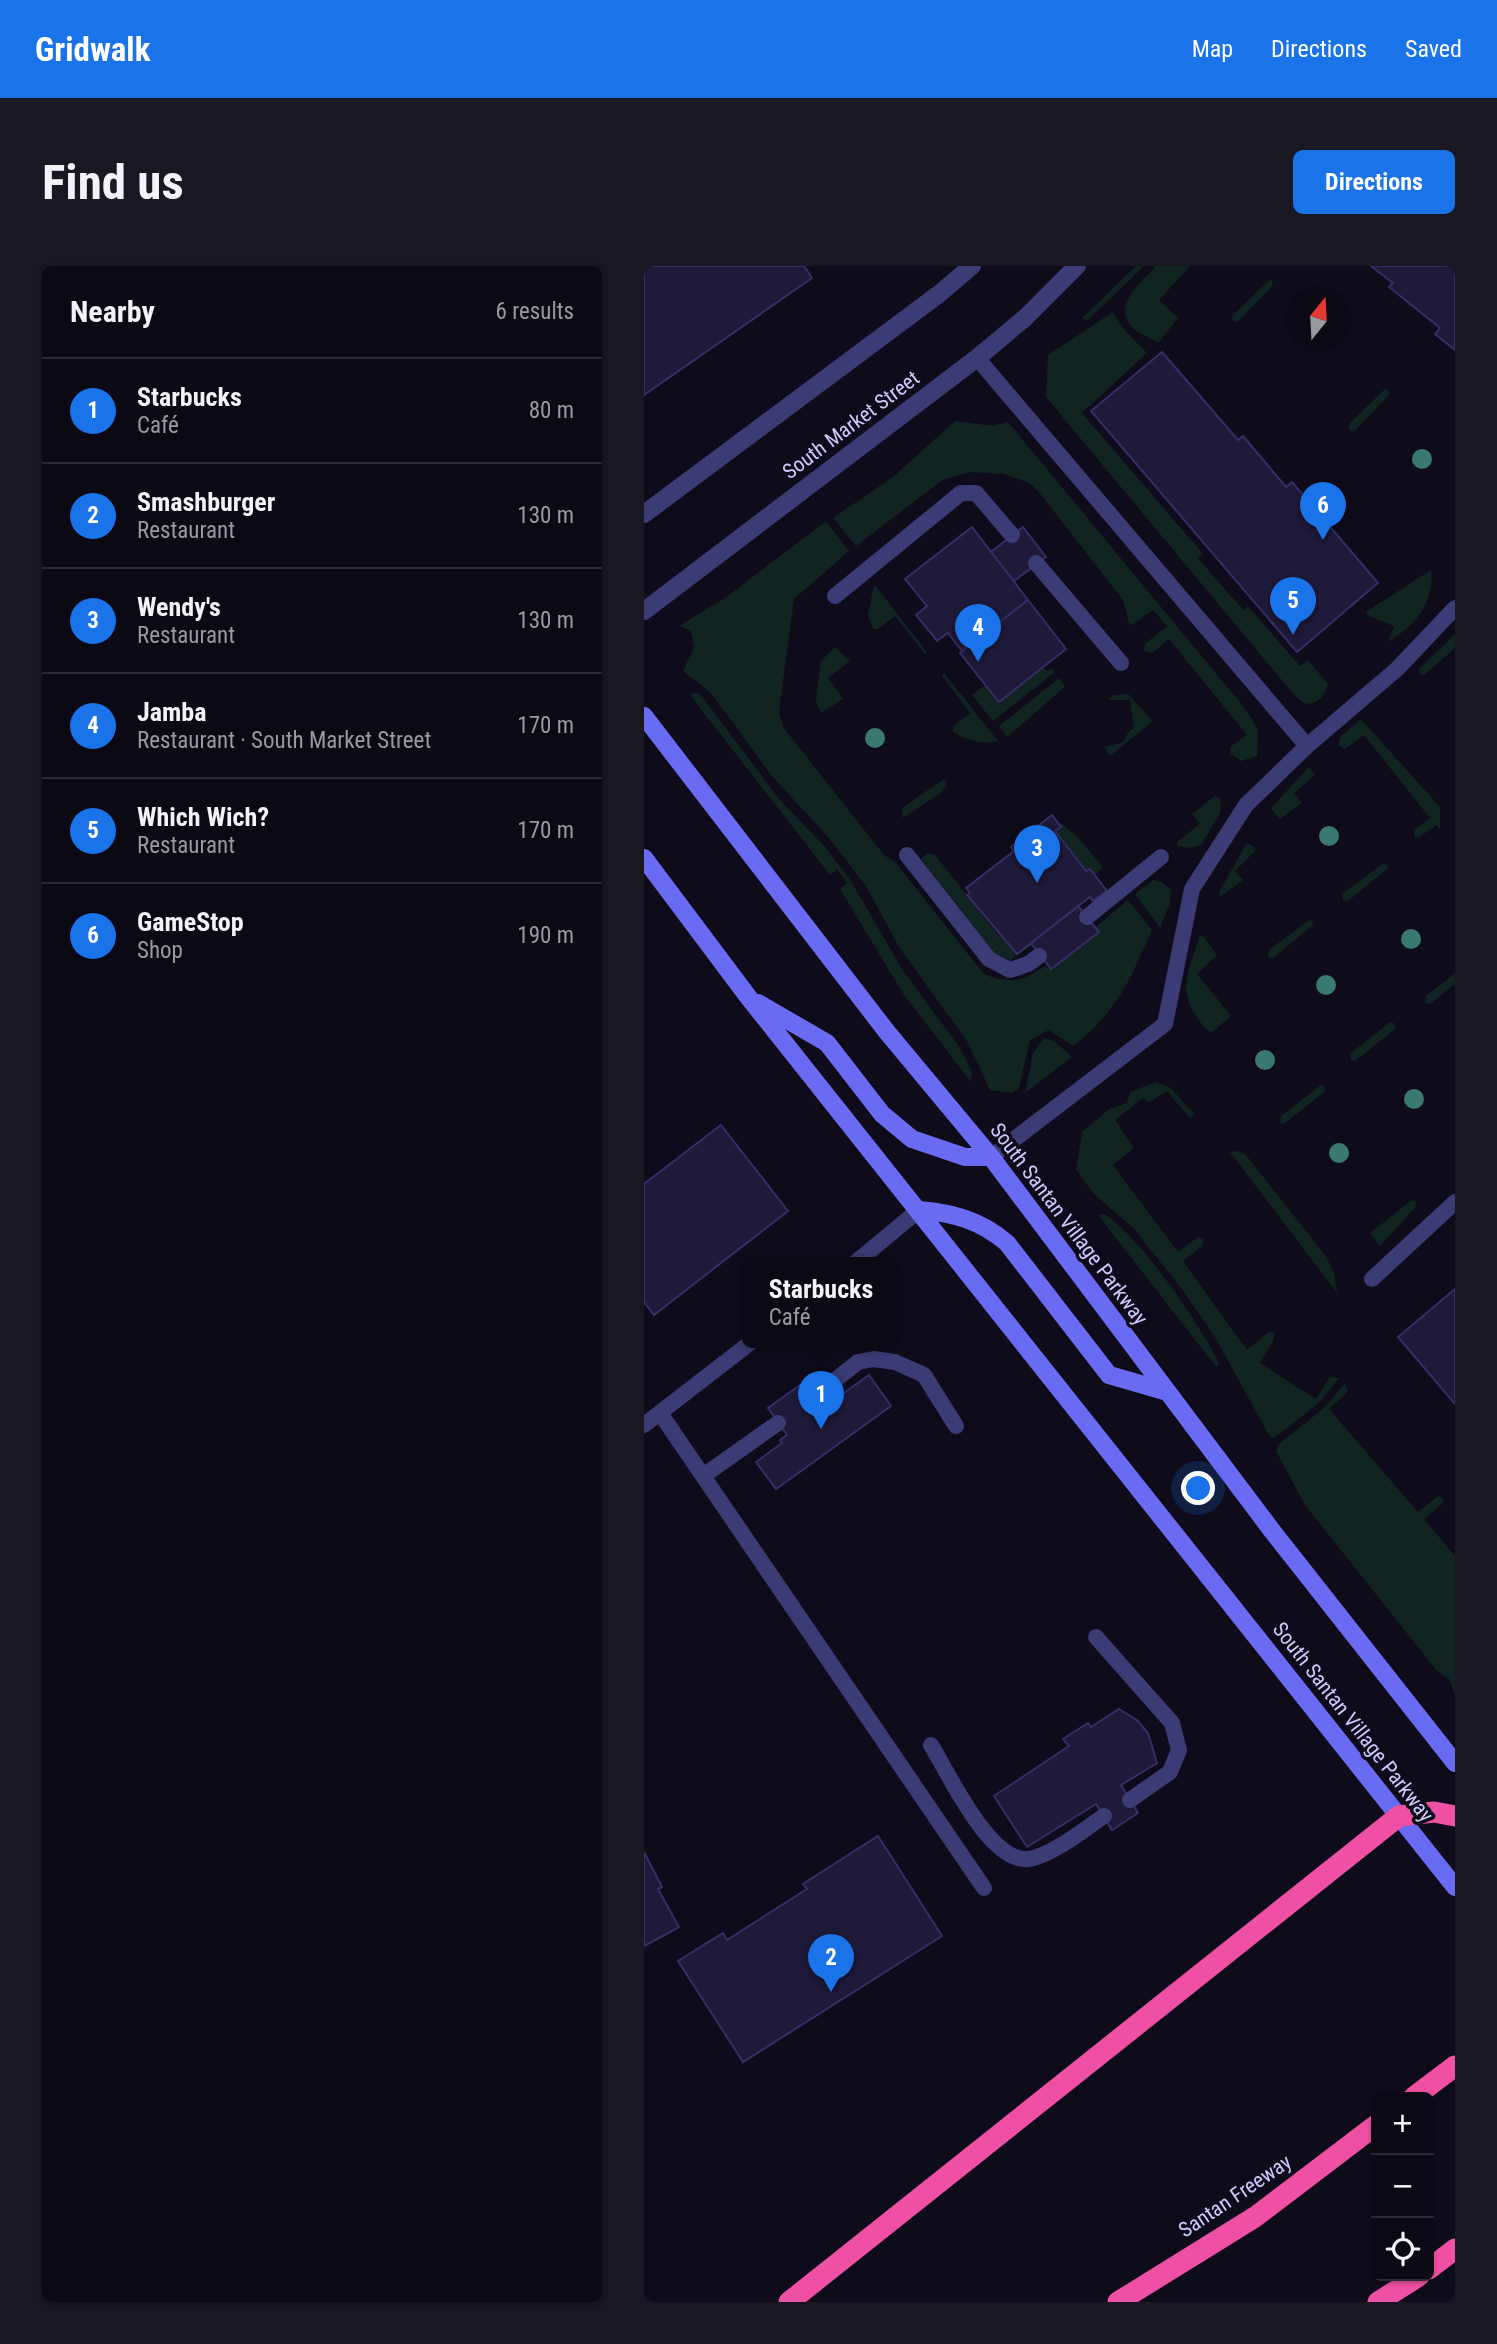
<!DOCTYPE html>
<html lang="en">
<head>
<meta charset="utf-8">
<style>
  body { margin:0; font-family:"Roboto Condensed",sans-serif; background:#181722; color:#f1f3f6 }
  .controls { position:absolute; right:21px; bottom:21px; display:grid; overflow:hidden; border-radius:10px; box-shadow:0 2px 5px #0004 }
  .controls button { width:63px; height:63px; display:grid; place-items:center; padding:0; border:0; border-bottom:2px solid #2a2a34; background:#0a0914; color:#f1f3f6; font:35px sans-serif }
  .compass { position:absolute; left:643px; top:21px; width:63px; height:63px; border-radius:50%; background:#0a0914; box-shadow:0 2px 5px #0004; rotate:18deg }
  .you { position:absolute; left:555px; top:1223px; width:24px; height:24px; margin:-18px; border:5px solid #fff; border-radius:50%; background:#1a73e8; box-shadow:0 0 0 10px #1a73e833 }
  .badge { display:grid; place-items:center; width:46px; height:46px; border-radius:50%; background:#1a73e8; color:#fff; font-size:23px; font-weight:700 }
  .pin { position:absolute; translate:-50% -58px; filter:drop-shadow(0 2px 4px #0008) }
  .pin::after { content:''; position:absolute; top:37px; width:24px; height:21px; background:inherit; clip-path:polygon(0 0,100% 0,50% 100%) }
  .popup { position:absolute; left:98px; top:991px; width:158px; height:91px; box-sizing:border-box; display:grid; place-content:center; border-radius:10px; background:#0a0914; filter:drop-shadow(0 2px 5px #0005); font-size:23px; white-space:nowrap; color:#999aa0 }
  .popup b { font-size:26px; color:#f1f3f6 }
  .popup::after { content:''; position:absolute; left:50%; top:100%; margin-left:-14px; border:14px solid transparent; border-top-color:#0a0914 }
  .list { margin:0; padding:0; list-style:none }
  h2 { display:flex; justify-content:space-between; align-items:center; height:91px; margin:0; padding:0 28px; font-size:30px }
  h2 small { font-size:23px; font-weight:400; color:#999aa0 }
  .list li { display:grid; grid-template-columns:46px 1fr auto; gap:21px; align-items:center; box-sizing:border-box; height:105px; padding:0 28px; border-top:2px solid #2a2a34 }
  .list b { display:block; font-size:26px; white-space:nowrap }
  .list p { margin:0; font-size:23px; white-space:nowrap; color:#999aa0 }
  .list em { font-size:23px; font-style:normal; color:#999aa0 }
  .icon { flex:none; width:38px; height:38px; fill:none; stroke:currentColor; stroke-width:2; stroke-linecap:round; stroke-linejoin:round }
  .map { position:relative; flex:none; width:811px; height:2036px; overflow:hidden; border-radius:10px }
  header { display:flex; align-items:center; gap:42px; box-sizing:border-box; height:98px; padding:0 35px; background:#1a73e8; color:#fff }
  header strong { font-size:33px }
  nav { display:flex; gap:38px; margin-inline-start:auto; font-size:24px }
  .intro { display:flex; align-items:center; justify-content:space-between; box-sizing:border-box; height:168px; padding:0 42px }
  h1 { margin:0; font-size:49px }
  .button { padding:18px 32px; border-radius:10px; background:#1a73e8; color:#fff; font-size:24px; font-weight:700 }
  main { display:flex; gap:42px; padding:0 42px }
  aside { flex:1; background:#0a0914; border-radius:10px; box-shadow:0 2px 5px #0004 }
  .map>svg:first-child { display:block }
  .green { fill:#102422 }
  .building { fill:#1f1a3a; stroke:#362e64; stroke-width:2 }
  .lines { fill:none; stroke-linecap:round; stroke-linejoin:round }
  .service { stroke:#3b3b76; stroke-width:16 }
  .tertiary { stroke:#3b3b76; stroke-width:18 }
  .secondary { stroke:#696cf3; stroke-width:18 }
  .motorway { stroke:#f050a3; stroke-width:21 }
  .tree { fill:#3a796e }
  .labels { text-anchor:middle; stroke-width:7; stroke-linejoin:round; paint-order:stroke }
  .street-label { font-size:21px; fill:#cecafb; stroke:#0e0c1b }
</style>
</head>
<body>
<header>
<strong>Gridwalk</strong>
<nav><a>Map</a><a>Directions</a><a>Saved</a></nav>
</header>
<div class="intro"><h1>Find us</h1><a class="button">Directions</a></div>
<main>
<aside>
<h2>Nearby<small>6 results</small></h2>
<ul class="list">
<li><span class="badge">1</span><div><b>Starbucks</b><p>Café</p></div><em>80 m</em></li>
<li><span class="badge">2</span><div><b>Smashburger</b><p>Restaurant</p></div><em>130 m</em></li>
<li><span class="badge">3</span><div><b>Wendy's</b><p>Restaurant</p></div><em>130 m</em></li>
<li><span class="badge">4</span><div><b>Jamba</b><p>Restaurant · South Market Street</p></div><em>170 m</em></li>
<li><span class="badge">5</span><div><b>Which Wich?</b><p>Restaurant</p></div><em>170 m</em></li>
<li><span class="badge">6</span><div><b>GameStop</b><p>Shop</p></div><em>190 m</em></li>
</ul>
</aside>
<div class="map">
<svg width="811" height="2036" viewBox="0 0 811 2036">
  <rect width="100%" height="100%" fill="#0e0c1b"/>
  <path class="green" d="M492 0H500L444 54 437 53Z
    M512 0H546L515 34 534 52 514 77C508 73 500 70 494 66 463 43 495 19 512 0Z
    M627 13 629 19 594 56 588 54 589 49Z
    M469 46 480 64 503 87 438 147 559 288 554 292 599 344 604 340 656 400 664 394 684 418C680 431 675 437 661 438L651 430 402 131 404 89Z
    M741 123 745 124V129L710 166 705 164V158Z
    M311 155 349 160 364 156 603 445 614 464 613 490 597 495 587 488 586 481 603 469 525 373 508 387 500 385 501 378 523 360 509 344 488 359 485 358 479 334 394 225 385 217 360 208 327 206 300 213 212 280 189 252 249 211Z
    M182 255 205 285 150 333 135 445 139 461 240 589 252 597 339 707C352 715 368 716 382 711 409 700 459 654 484 634L508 664C486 713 474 746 429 780L405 764 386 774 375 822 369 827 346 824 323 775 255 681 222 620 184 571 127 509 67 427 39 405 50 382 47 365 35 360 81 332Z
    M787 304C791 336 771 360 744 376L750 360 724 350 722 346Z
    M230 318 283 386 281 388 251 350 234 363H229L224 349Z
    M811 368V382L780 409 775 408V403Z
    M191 381 206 395 184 412 199 433 177 447 172 436 177 395Z
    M399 401 403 405 408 402 411 406 349 455 328 429 341 419 355 435Z
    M300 407 354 475C338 478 323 475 309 466V460L326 447 298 410Z
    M415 412 421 421 363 471 355 460Z
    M50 427 56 428 136 534 181 581 205 612 260 706 316 782 328 806 327 816 260 729 196 623 203 617 193 603 186 609 46 429Z
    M484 428 509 455 466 490 460 481 478 477 486 464 490 463 486 434H465L469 429Z
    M717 453 796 541V563L792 559 774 572 770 570 771 564 786 552 720 469 701 483 695 480V472Z
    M665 501 671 509 650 527 658 537 636 553 627 542Z
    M300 513 303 518 298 526 259 552 258 542Z
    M571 530 577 533 576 547 557 579 545 582 534 580 533 576 556 558 548 548Z
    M417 557 432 569 459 601 451 609 446 603 442 605 411 565Z
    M602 578H606L612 584 591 605 599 614 576 631 575 626Z
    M284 587 291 589 355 670 388 679 366 694 351 687 277 593Z
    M740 597 744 599 743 603 704 635H699V627Z
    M509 614 518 616 527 624 526 637 516 662 491 628Z
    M665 654 669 656 668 660 629 692 624 691 625 684Z
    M556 670 560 671 573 689 553 708 587 750 568 766C560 763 557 757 552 750 533 723 546 699 556 670Z
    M811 707V718L786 738 781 737 782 730Z
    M745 757H750L751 763 711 795 707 794V787Z
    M400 772 410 775 428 791 381 827 389 787Z
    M512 816 527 822 550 848 546 852 523 825 505 836 499 832 471 854 490 882 469 899 534 986 554 971 560 973 558 980 539 995 603 1084 625 1066H630V1073L616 1097 672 1133 686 1111 695 1112 676 1136 630 1172 626 1171 572 1073 538 1023 490 963 449 927 432 904 438 866 465 843 483 837 486 826Z
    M677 819 681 821 680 826 640 858 636 857 637 850Z
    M593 885 601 888 681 989 690 1007 693 1027 586 886Z
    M768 934 772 936 771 942 736 980 726 967Z
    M460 948C497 971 555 1057 575 1097L573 1102 454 949Z
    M701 1117 704 1125 685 1143 774 1246 794 1230 799 1232 798 1238 780 1253 811 1290V1429L805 1413 793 1405 661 1239 632 1185 635 1178 680 1142Z"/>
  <path class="building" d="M0 0H160L168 12 0 129Z
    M727 0H811V84L791 68 796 62 745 21 749 17Z
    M518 86 594 174 599 170 642 221 648 216 734 317 653 386 447 145Z
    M328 261 384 334 318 385 304 367 293 375 272 349 283 340 261 313Z
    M379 261 402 291 370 315 347 286Z
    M384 334 422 383 355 436 316 387Z
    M408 549 417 561 411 565 442 605 446 603 463 625 449 635 446 631 373 688 323 629 326 627 322 622 370 585 367 581Z
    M434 640 455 666 407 703 387 677Z
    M77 859 144 945 10 1049 0 1036V918Z
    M811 1023V1138L754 1071Z
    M225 1109 247 1140 132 1223 112 1196 138 1177 136 1174 143 1169 124 1142 156 1119 175 1145Z
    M475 1443 493 1454 504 1467 513 1497 477 1519 494 1547 468 1564 452 1538 383 1581 350 1530 425 1480 419 1473 444 1457 447 1461Z
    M234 1570 298 1670 99 1796 34 1695 79 1667 83 1674 163 1623 159 1618Z
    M0 1586 18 1621 14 1623 35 1661 0 1680Z"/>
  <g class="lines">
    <path class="service" d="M333 92 663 480
      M392 297 477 397
      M191 330 317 227H332L368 269
      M263 589 345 693 366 704 384 698 395 690
      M443 651 517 591
      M347 891 521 758 548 623 602 539 663 480 753 403 811 342
      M211 997 275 944
      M728 1013 811 936
      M167 1133 214 1096 230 1093 251 1096 280 1109 312 1160
      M16 1147 340 1622
      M0 1159 106 1077
      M59 1210 134 1157
      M452 1371 528 1457 535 1484 526 1506 486 1534
      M287 1479C305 1508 346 1598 385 1593 407 1590 441 1563 460 1550"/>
    <path class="tertiary" d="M0 248 295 28 328 0
      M0 345 333 92 382 51 433 0"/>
    <path class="secondary" d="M0 450 243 766 347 891 629 1266 811 1497
      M0 592 105 732 811 1621
      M114 737 183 777 238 848 268 873 321 891H347
      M275 944C309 947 336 954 363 977L465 1109 524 1126"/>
    <path class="motorway" d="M770 1831 811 1800
      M785 2003 811 1983
      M145 2036 755 1550 790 1546 811 1550
      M474 2036 611 1951 732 1859
      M734 2036 775 2010"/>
  </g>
  <g class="tree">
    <circle cx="778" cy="193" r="10"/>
    <circle cx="231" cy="472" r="10"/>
    <circle cx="685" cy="570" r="10"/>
    <circle cx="767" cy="673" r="10"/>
    <circle cx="682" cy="719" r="10"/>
    <circle cx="621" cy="794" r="10"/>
    <circle cx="770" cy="833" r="10"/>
    <circle cx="695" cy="887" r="10"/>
  </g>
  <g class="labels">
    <g class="street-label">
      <text transform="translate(207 159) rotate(-37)" y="7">South Market Street</text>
      <text transform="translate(425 958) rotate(53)" y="7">South Santan Village Parkway</text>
      <text transform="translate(709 1456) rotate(52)" y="7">South Santan Village Parkway</text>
      <text transform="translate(591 1930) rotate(-34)" y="7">Santan Freeway</text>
    </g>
  </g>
</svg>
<div class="controls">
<button>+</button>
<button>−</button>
<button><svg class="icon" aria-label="locate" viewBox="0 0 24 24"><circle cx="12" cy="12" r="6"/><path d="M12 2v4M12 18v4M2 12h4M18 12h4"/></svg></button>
</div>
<svg class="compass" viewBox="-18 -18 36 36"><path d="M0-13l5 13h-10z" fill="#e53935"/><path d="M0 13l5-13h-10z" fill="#999aa0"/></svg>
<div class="you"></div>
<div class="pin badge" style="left:177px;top:1163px">1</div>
<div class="popup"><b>Starbucks</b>Café</div>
<div class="pin badge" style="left:187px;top:1726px">2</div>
<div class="pin badge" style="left:393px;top:617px">3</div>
<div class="pin badge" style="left:334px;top:396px">4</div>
<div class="pin badge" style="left:649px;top:369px">5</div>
<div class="pin badge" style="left:679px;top:274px">6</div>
</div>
</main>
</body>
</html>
